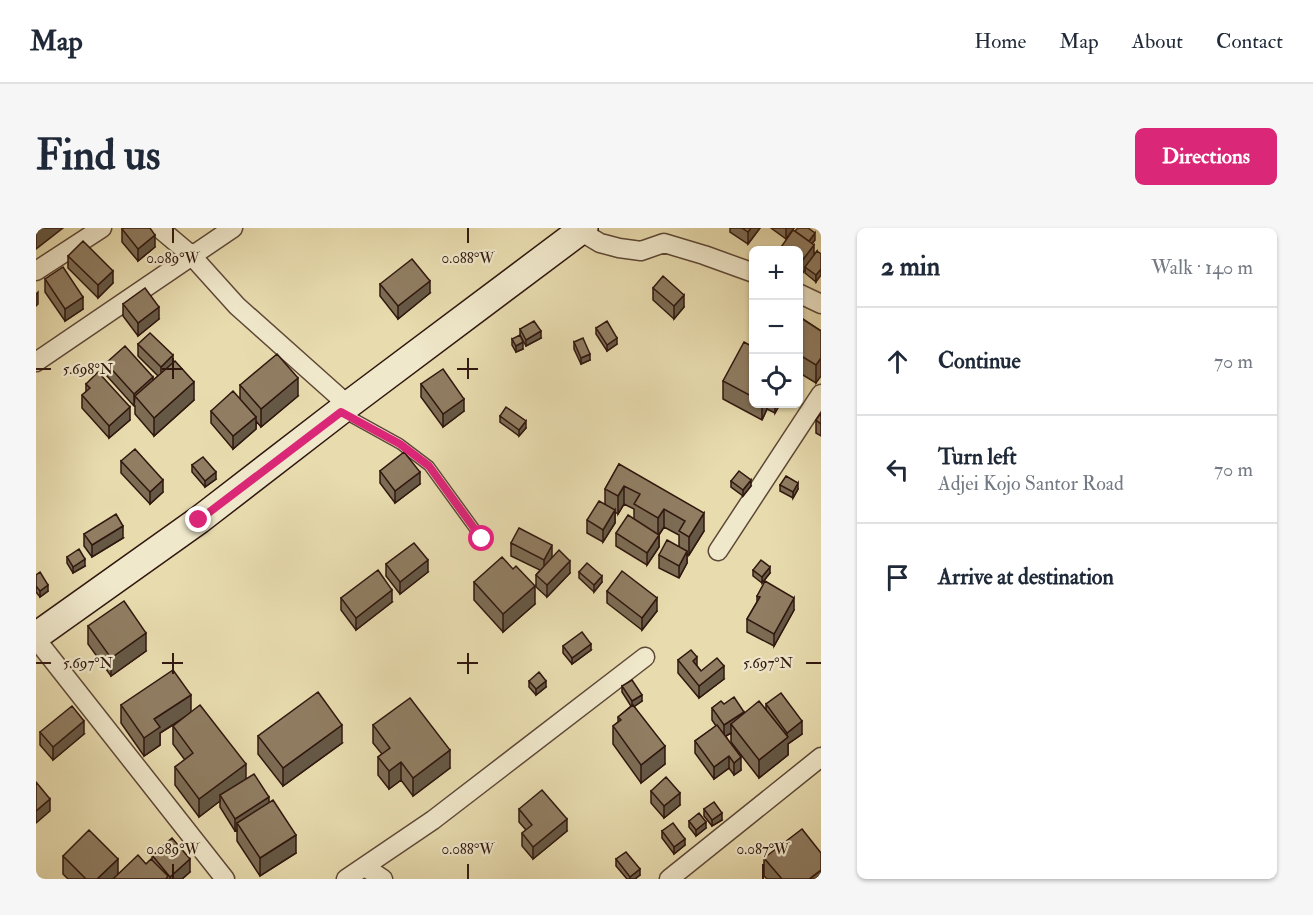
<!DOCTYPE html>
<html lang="en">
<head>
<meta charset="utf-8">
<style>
  body { margin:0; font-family:"IM FELL Double Pica",serif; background:#f6f6f7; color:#1f2937 }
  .controls { position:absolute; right:18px; top:18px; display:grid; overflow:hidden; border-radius:9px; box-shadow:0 2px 4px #0004 }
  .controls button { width:54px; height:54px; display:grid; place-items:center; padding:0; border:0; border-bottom:2px solid #e0e1e3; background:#fff; color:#1f2937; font:30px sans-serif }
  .stop { position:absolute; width:18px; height:18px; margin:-14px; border:4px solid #db2777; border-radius:50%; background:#fff }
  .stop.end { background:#db2777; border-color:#fff; box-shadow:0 2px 6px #0008 }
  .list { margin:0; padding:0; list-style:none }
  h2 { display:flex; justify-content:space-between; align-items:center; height:78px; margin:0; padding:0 24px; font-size:26px }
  h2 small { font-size:20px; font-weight:400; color:#747a83 }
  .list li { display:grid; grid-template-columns:39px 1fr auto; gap:18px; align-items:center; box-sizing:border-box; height:108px; padding:0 24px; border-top:2px solid #e0e1e3 }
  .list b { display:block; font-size:22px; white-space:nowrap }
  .list p { margin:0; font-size:20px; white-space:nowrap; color:#747a83 }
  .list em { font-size:20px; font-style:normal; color:#747a83 }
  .icon { flex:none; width:33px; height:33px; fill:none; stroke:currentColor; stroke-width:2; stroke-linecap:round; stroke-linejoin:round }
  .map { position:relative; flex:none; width:785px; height:651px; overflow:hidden; border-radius:9px }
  header { display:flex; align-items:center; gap:36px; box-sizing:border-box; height:84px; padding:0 30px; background:#fff; border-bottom:2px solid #e0e1e3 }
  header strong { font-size:28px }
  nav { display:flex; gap:33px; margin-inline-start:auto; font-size:21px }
  .intro { display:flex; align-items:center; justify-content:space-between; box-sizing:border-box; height:144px; padding:0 36px }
  h1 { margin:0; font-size:42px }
  .button { padding:15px 27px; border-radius:9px; background:#db2777; color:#fff; font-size:21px; font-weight:700 }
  main { display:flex; gap:36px; padding:0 36px }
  aside { flex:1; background:#fff; border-radius:9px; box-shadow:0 2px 4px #0004 }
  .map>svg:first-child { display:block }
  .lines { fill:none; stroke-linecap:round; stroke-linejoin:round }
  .lane-casing { stroke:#5e4837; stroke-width:12 }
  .street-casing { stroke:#5e4837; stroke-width:21 }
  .secondary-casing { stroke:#30170f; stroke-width:30 }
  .lane { stroke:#f0e8cb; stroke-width:9 }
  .street { stroke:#f0e8cb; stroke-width:18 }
  .secondary { stroke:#f0e8cb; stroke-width:27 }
  .wall { fill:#7c6c54; stroke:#30170f; stroke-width:1.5 }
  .shaded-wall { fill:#655845; stroke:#30170f; stroke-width:1.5 }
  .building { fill:#907d62; stroke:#30170f; stroke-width:1.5 }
  .route { stroke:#db2777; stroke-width:8 }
  .ticks { fill:none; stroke:#30170f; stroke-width:2 }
  .ticks-label { font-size:15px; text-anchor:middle; fill:#30170f; stroke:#f0e8cb; stroke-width:4.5; stroke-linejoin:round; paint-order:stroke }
</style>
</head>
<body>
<header>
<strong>Map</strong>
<nav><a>Home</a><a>Map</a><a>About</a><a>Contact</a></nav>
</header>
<div class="intro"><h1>Find us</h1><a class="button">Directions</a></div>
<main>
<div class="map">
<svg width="785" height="651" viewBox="0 0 785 651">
  <rect width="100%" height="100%" fill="#e8dcaf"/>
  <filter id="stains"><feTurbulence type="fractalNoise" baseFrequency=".00333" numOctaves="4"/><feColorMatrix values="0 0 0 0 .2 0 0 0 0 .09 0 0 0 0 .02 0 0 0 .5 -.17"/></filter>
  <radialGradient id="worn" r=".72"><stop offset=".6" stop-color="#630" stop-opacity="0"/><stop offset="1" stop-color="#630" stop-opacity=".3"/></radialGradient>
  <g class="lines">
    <g class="lane-casing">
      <path id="lane" d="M308 185 364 216 393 238 446 311"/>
    </g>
    <g class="street-casing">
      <path id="street" d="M123 0 155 27 201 78 312 177
        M544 3 564 15 583 20 605 23 628 15 668 27 718 45
        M0 43 66 0
        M762 65 785 76
        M0 134 197 0
        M682 323 785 166
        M0 411 189 651
        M329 639 347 651
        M310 651 397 592 609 429
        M633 651 785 529"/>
    </g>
    <g class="secondary-casing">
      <path id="secondary" d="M0 408 163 292 312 177 548 0"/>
    </g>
    <use href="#lane" class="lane"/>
    <use href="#street" class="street"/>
    <use href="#secondary" class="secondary"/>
  </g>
  <path class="wall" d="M694 0H724L712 16 694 4Z
    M735 0H758L750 11Z
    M86 1 119 19 102 33 86 14Z
    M779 12 776 15 778 27 781 23 780 54 769 45V42L762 22Z
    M32 28 77 55 62 70 32 40Z
    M9 51 47 81 29 93 9 64Z
    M344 56 394 65 362 91 344 68Z
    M617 60 648 79 638 91 617 72Z
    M87 76 123 91 102 108 87 88Z
    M762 88 785 103 780 155 762 144Z
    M560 100 581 116 571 123 560 106Z
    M484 101 505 110 490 118 484 107Z
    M476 111 487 121 480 124 476 117Z
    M538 114 554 132 545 136 538 121Z
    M102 116 137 135 158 172 118 208 99 186V178H98L70 147V135L117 152 122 148 102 128Z
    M717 119V176H744L739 185 731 181 726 192 687 171V153Z
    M50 156 94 192 73 210 46 180V167L50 164Z
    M385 156 428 183 407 199 385 169Z
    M204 157 262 168 225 199 220 193V201L197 221 175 195V183L204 171Z
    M785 185V208L780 205V192Z
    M464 188 490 200 483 208 464 194Z
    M85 233 127 264 114 276 85 245Z
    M583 236 668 303 653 327 651 326V335L643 350 623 340V327L643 319V307L628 299 623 307V319L611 337 580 318V305L598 291V281L588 276 582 286 579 284V295L567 314 551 305V292L569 276V261Z
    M156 237 180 251 169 259 156 244Z
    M344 243 384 256 359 275 344 255Z
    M695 253 715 258 707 268 695 259Z
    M744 257 762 261 757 270 744 263Z
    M48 306 87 310 56 329 48 318Z
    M475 315 516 329 514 332 534 345 511 369 500 359V347L504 342 475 328Z
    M31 329 49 338 37 345 31 335Z
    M350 336 392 344 364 366 350 348Z
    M717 342 734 345 726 355 717 348Z
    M543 344 566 354 558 364 543 350Z
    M0 347 12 363 4 369 0 364Z
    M438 354 499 376 467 404 438 372Z
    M571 363 621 383 606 402 571 375Z
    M721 368 758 382 738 418 711 404V391L721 374Z
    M305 370 356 374 320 402 305 382Z
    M52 398 110 423 75 448 52 416Z
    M527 418 555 422 536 436 527 425Z
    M642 432 661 438 665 443 688 451 663 470 642 445Z
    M493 453 510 459 500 467 493 459Z
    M586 458 606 473 598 478 629 536 605 555 577 516V498L582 494V489L595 478 586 464Z
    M688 476 708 485 730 481V476L766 506 752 516V527L723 550 695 514V505L690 508 705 542 698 547 693 540 678 551 659 525V513L680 498 676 492V480Z
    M85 477 155 484 210 551 233 575 260 625 224 648 201 613V602L199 603 184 579V573L163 589 139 557V539L149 532 137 516V498L148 490 124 505V517L108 528 85 495Z
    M337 497 414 540 377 568 365 552 353 561 342 547V529L346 526 337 515Z
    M4 504 48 506 17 532 4 517Z
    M222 508 306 515 247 558 222 526Z
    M615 563 644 577 628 590 615 575Z
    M483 581 531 603 497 631 486 618V605L490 602 483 594Z
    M668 581 686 592 676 598 668 588Z
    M653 593 670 600 660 608 653 599Z
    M626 603 649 617 638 626 626 610Z
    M116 627 154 644 146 651H32L27 646V628L82 646 110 636 116 631Z
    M728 630 785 651H731L728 648Z
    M580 631 604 647 599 651H591L580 638Z"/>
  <path class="shaded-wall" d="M4 0H27L0 21V3Z
    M715 0H724L712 16V4Z
    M750 0H758L750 11Z
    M779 5V12L772 21V15Z
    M119 7V19L102 33V21Z
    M778 17V29L769 39V42L762 51V38Z
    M785 41V47L780 54V47Z
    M77 43V55L62 70V57Z
    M394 53V65L362 91V78Z
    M2 64V76L0 78V66Z
    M648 67V79L638 91V78Z
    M47 69V81L29 93V81Z
    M123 79V91L102 108V95Z
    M505 103V110L490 118V112Z
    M581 110V116L571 123V117Z
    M487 114V121L480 124V118Z
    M554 126V132L545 136V130Z
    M137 127V140L125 151V139Z
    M785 130V148L780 155V137Z
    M117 149V161L99 168 98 178V166Z
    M262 150V168L225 199V181Z
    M158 154V172L118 208V190Z
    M428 171V183L407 199V186Z
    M726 176H731V181L726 192Z
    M739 176H744L739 185Z
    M94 179V192L73 210V198Z
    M220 189V201L197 221V208Z
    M490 193V200L483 208V202Z
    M180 244V251L169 259V253Z
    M384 244V256L359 275V263Z
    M127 252V264L114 276V264Z
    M715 252V258L707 268V262Z
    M762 255V261L757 270V264Z
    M588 258V276L582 286V268Z
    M628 281V299L622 308V290Z
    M579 282V295L567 314V302Z
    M668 285V303L653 327V309Z
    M87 298V310L56 329V317Z
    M623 307V319L611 337V325Z
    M516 317V329L508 344V332Z
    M651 323V335L643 350V338Z
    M49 331V338L37 345V339Z
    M392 332V344L364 366V354Z
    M534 333V345L511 369V357Z
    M734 339V345L726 355V349Z
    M566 348V354L558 364V357Z
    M12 357V363L4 369V363Z
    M499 358V376L467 404V386Z
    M356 362V374L320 402V390Z
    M621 370V383L606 402V390Z
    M758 370V382L738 418V406Z
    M110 405V423L75 448V430Z
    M555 416V422L536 436V430Z
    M661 429V442L657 433Z
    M688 438V451L663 470V458Z
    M510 453V459L500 467V461Z
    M155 467V485L124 505V517L108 528V510L118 491Z
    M606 467V473L596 480V473Z
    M708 484V496H695V505L688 509V497Z
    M48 493V506L17 532V519Z
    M766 493V506L752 516V527L723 550V532L751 510V505Z
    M306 497V515L247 558V540Z
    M629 518V536L605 555V537Z
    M414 522V540L377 568V550Z
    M693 528V540L678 551V539Z
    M705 529V542L698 547V535Z
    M365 534V552L353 561V543Z
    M210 536V554L184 567V573L163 589V571Z
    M644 565V577L628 590V578Z
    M233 569V582L201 595V602L199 603V591Z
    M14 571V583L0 595V583Z
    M686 585V592L676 598V592Z
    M531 591V603L497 631V619Z
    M670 594V600L660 608V602Z
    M260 607V625L224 648V630Z
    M649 611V617L638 626V619Z
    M82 631V648L79 651H61Z
    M154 631V644L146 651H134V649Z
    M604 641V647L599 651H594V649Z
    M785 642V651H773Z"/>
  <path class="building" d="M88 0H114L119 7 102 21 86 1Z
    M706 0H715L712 4Z
    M762 0H772L779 5 773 13 759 3Z
    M757 2 778 17 762 38V22H743Z
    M47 13 77 43 62 57 32 28Z
    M781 23 785 26V41L780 47 769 39Z
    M376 31 394 53 362 78 344 56Z
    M27 39 47 69 29 81 9 51Z
    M627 48 648 67 638 78 617 60Z
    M109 60 123 79 102 95 87 76Z
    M762 88 785 103V130L780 137 762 126Z
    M498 93 505 103 490 112 484 101Z
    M571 93 581 110 571 117 560 100Z
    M114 105 137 127 125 139 102 116Z
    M484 107 487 114 480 118 476 111Z
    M547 110 554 126 545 130 538 114Z
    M708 114 717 119V169L687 153Z
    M89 118 117 149 98 166 70 135Z
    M241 126 262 150 225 181 204 157Z
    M139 133 158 154 118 190 99 168Z
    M407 141 428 171 407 186 385 156Z
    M62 144 94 179 73 198 46 167 54 160 50 156Z
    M197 163 220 189 197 208 175 183Z
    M470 179 490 193 483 202 464 188Z
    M785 185V196L780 192Z
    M99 221 127 252 114 264 85 233Z
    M368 224 384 244 359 263 344 243Z
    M167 229 180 244 169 253 156 237Z
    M583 236 668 285 653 309 643 303 649 293 628 281 622 290 598 276 604 266 588 258 582 268 569 261Z
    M703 243 715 252 707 262 695 253Z
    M750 248 762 255 757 264 744 257Z
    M563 273 579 282 567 302 551 292Z
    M80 286 87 298 56 317 48 306Z
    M592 287 623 307 611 325 580 305Z
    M483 300 516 317 508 332 475 315Z
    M631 312 651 323 643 338 623 327Z
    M378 315 392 332 364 354 350 336Z
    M43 321 49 331 37 339 31 329Z
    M523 322 534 333 511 357 500 347Z
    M466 329 477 341 480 338 499 358 467 386 438 354Z
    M725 332 734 339 726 349 717 342Z
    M551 335 566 348 558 357 543 344Z
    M342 342 356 362 320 390 305 370Z
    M586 343 621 370 606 390 571 363Z
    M4 344 12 357 4 363 0 358V347Z
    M729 353 758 370 738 406 711 391 724 369 721 368Z
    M88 373 110 405 75 430 52 398Z
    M546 404 555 416 536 430 527 418Z
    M655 422 661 429 657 433 665 443 681 430 688 438 663 458 642 432Z
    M137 442 155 467 118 491 124 499 108 510 85 477Z
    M503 444 510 453 500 461 493 453Z
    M596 452 606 467 596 473 586 458Z
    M282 464 306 497 247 540 222 508Z
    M745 465 766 493 751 505 730 476Z
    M698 469 708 484 688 497 676 480 685 473 688 476Z
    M374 470 414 522 377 550 365 534 353 543 342 529 354 520 337 497Z
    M723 473 752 509 723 532 695 496Z
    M164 477 210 536 163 571 139 539 157 525 137 498Z
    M597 477 629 518 605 537 577 498 585 492 582 489Z
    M36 478 48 493 17 519 4 504Z
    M681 497 705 529 698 535 693 528 678 539 659 513Z
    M218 546 233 569 199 591 184 567Z
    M630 549 644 565 628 578 615 563Z
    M0 554 14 571 0 583Z
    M506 562 531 591 497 619 486 605 496 597 483 581Z
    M237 572 260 607 224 630 201 595Z
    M678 574 686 585 676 592 668 581Z
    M663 585 670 594 660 602 653 593Z
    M637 595 649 611 638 619 626 603Z
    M766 601 785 625V642L773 651H746L728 630Z
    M53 602 82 631 61 651H50L27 628Z
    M136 610 154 631 134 649 116 627Z
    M590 624 604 641 594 649 580 631Z
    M102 627 110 636 115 631 132 648 130 651H77Z"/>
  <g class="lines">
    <path class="route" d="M163 292 305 184 364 216 393 238 446 311"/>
  </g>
  <path class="ticks" d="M137 0V15M432 0V15M137 130V151M432 130V151M0 141H15M126 141H147M421 141H442M137 425V446M432 425V446M0 435H15M126 435H147M421 435H442M770 435H785M137 636V651M432 636V651M727 636V651"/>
  <g class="ticks-label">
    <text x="137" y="35">0.089°W</text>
    <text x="432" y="35">0.088°W</text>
    <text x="52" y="146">5.698°N</text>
    <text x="52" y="440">5.697°N</text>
    <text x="732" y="440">5.697°N</text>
    <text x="137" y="626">0.089°W</text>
    <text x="432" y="626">0.088°W</text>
    <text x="727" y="626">0.087°W</text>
  </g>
  <rect width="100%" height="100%" filter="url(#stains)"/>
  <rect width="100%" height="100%" fill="url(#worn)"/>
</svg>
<div class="controls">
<button>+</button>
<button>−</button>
<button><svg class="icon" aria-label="locate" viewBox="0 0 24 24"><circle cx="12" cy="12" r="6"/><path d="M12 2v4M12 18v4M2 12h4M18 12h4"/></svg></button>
</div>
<div class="stop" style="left:446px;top:311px"></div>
<div class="stop end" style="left:163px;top:292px"></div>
</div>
<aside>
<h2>2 min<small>Walk · 140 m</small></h2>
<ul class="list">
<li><svg class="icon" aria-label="ahead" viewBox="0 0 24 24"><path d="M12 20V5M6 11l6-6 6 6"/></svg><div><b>Continue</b></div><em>70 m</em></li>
<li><svg class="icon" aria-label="left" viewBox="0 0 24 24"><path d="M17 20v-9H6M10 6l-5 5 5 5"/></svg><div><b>Turn left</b><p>Adjei Kojo Santor Road</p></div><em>70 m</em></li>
<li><svg class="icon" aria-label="arrive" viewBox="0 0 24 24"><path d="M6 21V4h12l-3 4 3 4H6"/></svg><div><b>Arrive at destination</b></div></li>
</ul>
</aside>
</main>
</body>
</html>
